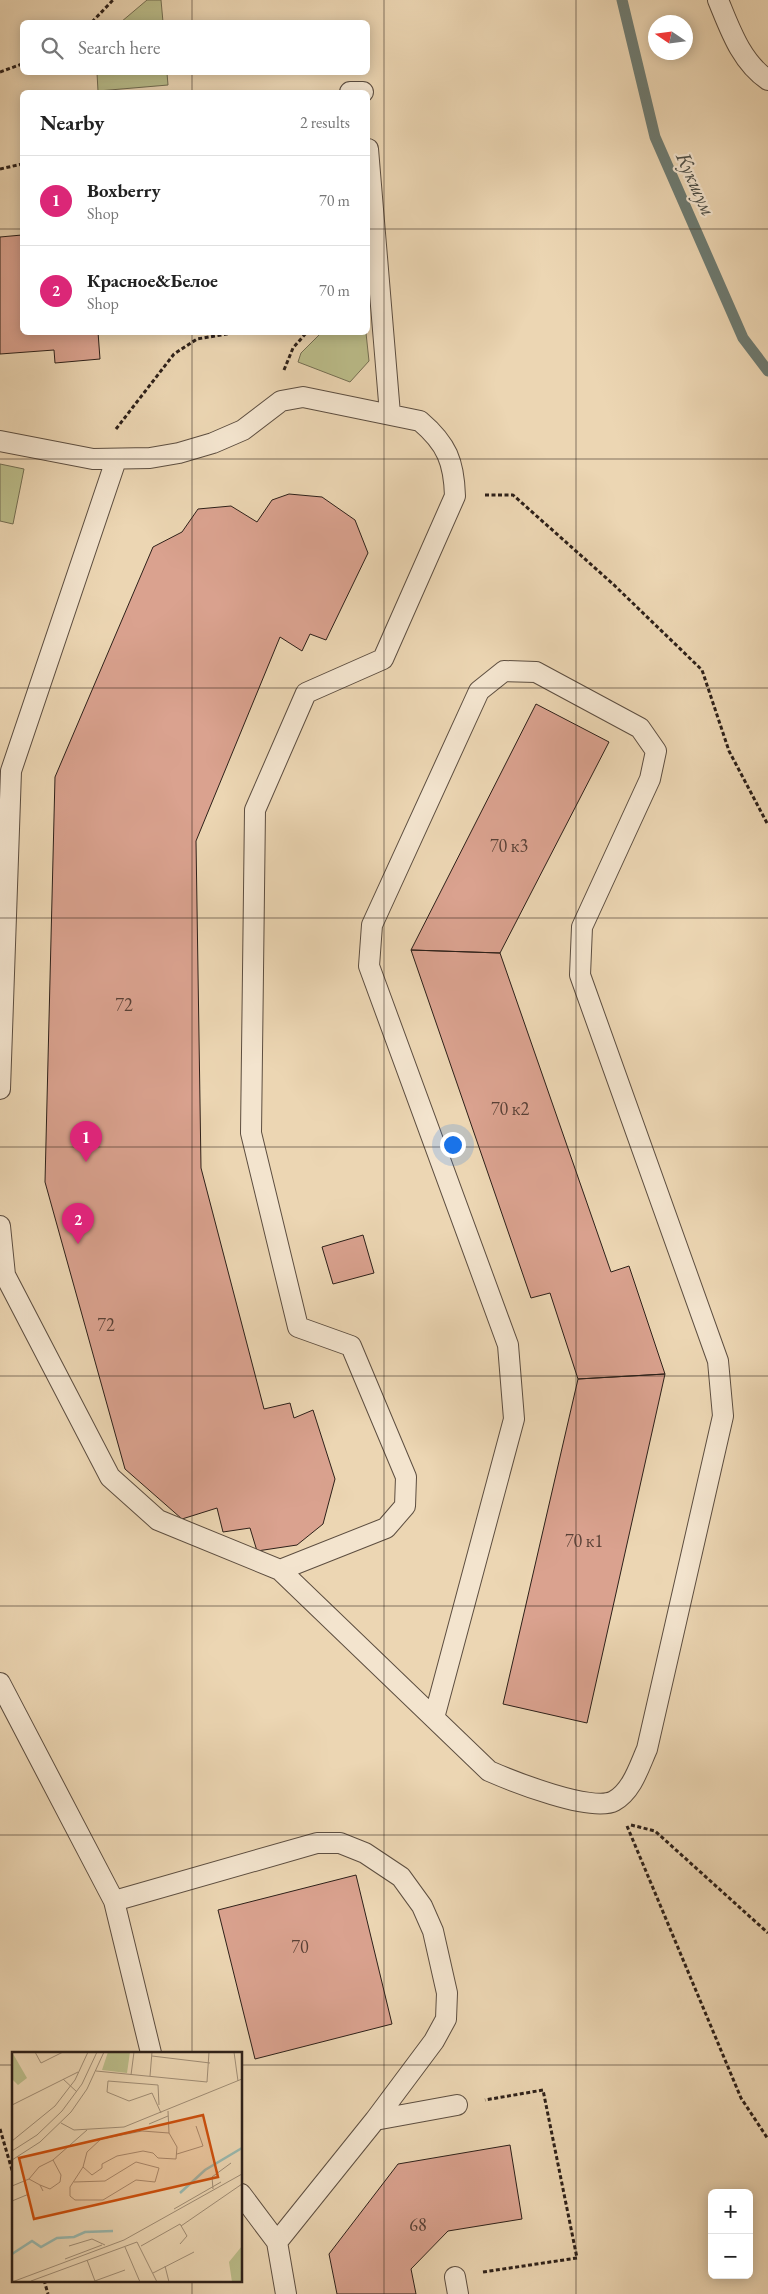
<!DOCTYPE html>
<html lang="en">
<head>
<meta charset="utf-8">
<style>
  body { margin:0; font-family:"EB Garamond",serif; background:#f2f2f2; color:#222 }
  .controls { position:absolute; right:15px; bottom:15px; display:grid; overflow:hidden; border-radius:8px; box-shadow:0 2px 12px #0003 }
  .controls button { width:45px; height:45px; display:grid; place-items:center; padding:0; border:0; border-bottom:1px solid #e0e0e0; background:#fff; color:#222; font:25px sans-serif }
  .compass { position:absolute; left:648px; top:15px; width:45px; height:45px; border-radius:50%; background:#fff; box-shadow:0 2px 12px #0003; rotate:283deg }
  .you { position:absolute; left:452px; top:1144px; width:18px; height:18px; margin:-12px; border:4px solid #fff; border-radius:50%; background:#1a73e8; box-shadow:0 0 0 8px #1a73e833 }
  .badge { display:grid; place-items:center; width:32px; height:32px; border-radius:50%; background:#db2777; color:#fff; font-size:16px; font-weight:700 }
  .pin { position:absolute; translate:-50% -41px; filter:drop-shadow(0 1px 2px #0008) }
  .pin::after { content:''; position:absolute; top:26px; width:18px; height:15px; background:inherit; clip-path:polygon(0 0,100% 0,50% 100%) }
  .list { margin:0; padding:0; list-style:none }
  h2 { display:flex; justify-content:space-between; align-items:center; height:65px; margin:0; padding:0 20px; font-size:21px }
  h2 small { font-size:16px; font-weight:400; color:#767676 }
  .list li { display:grid; grid-template-columns:32px 1fr auto; gap:15px; align-items:center; box-sizing:border-box; height:90px; padding:0 20px; border-top:1px solid #e0e0e0 }
  .list b { display:block; font-size:19px; white-space:nowrap }
  .list p { margin:0; font-size:16px; white-space:nowrap; color:#767676 }
  .list em { font-size:16px; font-style:normal; color:#767676 }
  .icon { flex:none; width:28px; height:28px; fill:none; stroke:currentColor; stroke-width:2; stroke-linecap:round; stroke-linejoin:round }
  .map { position:relative; flex:none; width:768px; height:2294px; overflow:hidden }
  .search { position:absolute; background:#fff; box-shadow:0 2px 12px #0003; left:20px; top:20px; width:350px; height:55px; display:flex; align-items:center; gap:12px; box-sizing:border-box; padding:0 18px; border-radius:8px; color:#767676; font-size:19px }
  .panel { position:absolute; background:#fff; box-shadow:0 2px 12px #0003; left:20px; top:90px; width:350px; height:245px; border-radius:8px }
  .map>svg:first-child { display:block }
  .green { fill:#bbbd8a; stroke:#746e52 }
  .lines { fill:none; stroke-linecap:round; stroke-linejoin:round }
  .stream { stroke:#6e7c73; stroke-width:11 }
  .building { fill:#daa28f; stroke:#2d2019 }
  .service-casing { stroke:#5d4e40; stroke-width:22 }
  .path { stroke:#2d2019; stroke-width:3; stroke-dasharray:4 2.5; stroke-linecap:butt }
  .service { stroke:#f3e4ce; stroke-width:20 }
  .grid { fill:none; stroke:#2d2019; stroke-width:1; stroke-opacity:0.55 }
  .labels { text-anchor:middle; stroke-width:4.5; stroke-linejoin:round; paint-order:stroke }
  .number-label { font-size:18px; fill:#584036 }
  .water-label { font-size:21px; font-style:italic; fill:#4d4e46; stroke:#f3e4ce }
  .inset-river { fill:none; stroke:#99b9af; stroke-width:2.5 }
  .inset-road { fill:none; stroke:#a08d75; stroke-width:1 }
  .view { fill:#cc500e; fill-opacity:0.15; stroke:#cc500e; stroke-width:2.5 }
  .inset-edge { fill:none; stroke:#2d2019; stroke-width:2.5 }
</style>
</head>
<body>
<div class="map">
<svg width="768" height="2294" viewBox="0 0 768 2294">
  <rect width="100%" height="100%" fill="#ecd6b3"/>
  <filter id="stains"><feTurbulence type="fractalNoise" baseFrequency=".004" numOctaves="4"/><feColorMatrix values="0 0 0 0 .2 0 0 0 0 .09 0 0 0 0 .02 0 0 0 .5 -.17"/></filter>
  <radialGradient id="worn" r=".72"><stop offset=".6" stop-color="#630" stop-opacity="0"/><stop offset="1" stop-color="#630" stop-opacity=".3"/></radialGradient>
  <path class="green" d="M147 0H161L163 22H121Z
    M97 73H167L168 85 98 91Z
    M322 332 366 333 369 361 350 382 298 362 301 353Z
    M0 464 24 469 13 524 0 521Z"/>
  <g class="lines">
    <path class="stream" d="M622 0 655 137 743 338 768 371"/>
  </g>
  <path class="building" d="M22 235V332H98L100 359 55 363 54 350 0 354V237Z
    M289 494 322 497 355 520 368 553 326 640 310 634 302 651 280 637 196 841 201 1168 264 1409 290 1403 294 1418 313 1410 335 1479 323 1524 297 1545 257 1551 250 1528 223 1532 217 1508 182 1519 125 1469 45 1182 55 777 153 547 182 532 198 509 231 506 257 522 272 500Z
    M536 704 609 742 500 953 411 950Z
    M411 950 500 953 611 1272 629 1266 665 1374 578 1379 550 1293 531 1298Z
    M363 1235 374 1273 333 1284 322 1247Z
    M665 1374 587 1723 503 1704 578 1379Z
    M356 1875 392 2024 255 2059 218 1910Z
    M510 2145 522 2219 448 2231 411 2269 416 2294H337L329 2254 398 2164Z"/>
  <g class="lines">
    <g class="service-casing">
      <path id="service" d="M718 0C730 29 741 62 768 80
        M350 92H363
        M368 149 390 414
        M0 441 93 459 150 458 179 453 213 443 243 430 281 401 303 397 420 421C447 444 454 462 455 496L383 659 306 693 255 810 251 1133 298 1327 351 1346 406 1477 405 1506 386 1528 280 1570
        M0 1089 11 771 116 460
        M0 1226 5 1275 110 1477 158 1520 280 1570 489 1771C512 1781 592 1813 614 1801 632 1791 639 1767 647 1749L723 1416 718 1361 580 975 582 927 650 779 656 751 640 728 536 672 504 671 479 691 372 925 369 966 508 1345 514 1419 434 1718
        M0 1683 114 1901 151 2053
        M114 1901 317 1843H340L365 1853 401 1877 422 1906 433 1931 447 1993 446 2019 434 2041 375 2120
        M241 2194 277 2242
        M455 2277 458 2294
        M286 2294 277 2242 375 2120 457 2105"/>
    </g>
    <path class="path" d="M92 22 113 0
      M0 72 22 64
      M0 169 22 164
      M284 370 293 348 307 332
      M116 429 174 354 197 339 239 332
      M485 495H513L613 584 702 670 729 751 768 825
      M631 1825 655 1831 768 1933
      M627 1826 741 2098 768 2139
      M0 2129 14 2177
      M483 2272 577 2258 543 2090 485 2100
      M44 2280 48 2294"/>
    <use href="#service" class="service"/>
  </g>
  <path class="grid" d="M192 0V22M384 0V2294M576 0V2294M192 72V92M0 229H22M368 229H768M192 332V2053M0 459H768M0 688H768M0 918H768M0 1147H768M0 1376H768M0 1606H768M0 1835H768M0 2065H14M241 2065H768M192 2280V2294"/>
  <g class="labels">
    <g class="number-label">
      <text x="509" y="852">70 к3</text>
      <text x="124" y="1011">72</text>
      <text x="510" y="1115">70 к2</text>
      <text x="106" y="1331">72</text>
      <text x="584" y="1547">70 к1</text>
      <text x="300" y="1953">70</text>
      <text x="418" y="2231">68</text>
    </g>
    <g class="water-label">
      <text transform="translate(696 184) rotate(66)" y="7">Кукшум</text>
    </g>
  </g>
  <g transform="translate(12 2052)">
    <rect width="230" height="230" fill="#ecd6b3"/>
    <path d="M0 0 15 26 6 33 0 27ZM96 0H118L115 21 90 18ZM230 194V230H220L217 210Z" fill="#bbbd8a"/>
    <path class="inset-river" d="M168 141 193 118 230 96M0 202 20 189 29 195 45 186 62 185 73 180 101 179"/>
    <path class="inset-road" d="M23 0 29 11 51 0M222 0 226 29M140 4 198 11M84 19 195 30 197 0M119 23 122 0M138 24 140 0M51 27 65 40M0 53 66 20M147 53 146 33 96 29 95 40 117 49 140 41 149 61M49 71 62 78 112 75 230 27M137 72 156 64M0 89 43 54 63 28 76 0M0 99 25 83 50 59 70 32 85 0M165 102 191 94 184 74M0 108 28 90 59 60 75 37 92 0M71 115 80 123 90 116V112L105 104 131 99 141 101 146 106 164 107 165 95 157 81 156 59M17 127 27 115 41 108 75 78M62 130 93 129 124 110 147 116 143 130 124 128 91 148H63L58 144V135L71 115 75 100 89 87 130 79 157 81M28 133 38 137 48 130 49 123 41 108M0 134 17 127 28 133 31 139M201 137 200 125 219 111M0 149 17 142M162 157 209 130M169 174 230 132M57 194 80 187 93 193M129 194 168 172 175 184 168 192M113 195 128 230M53 207 90 193M75 208 83 229M153 214 157 230M141 221 182 200M19 229 125 190 145 230M0 230 112 188 230 122M80 230 113 218"/>
    <path class="view" d="M191 63 206 125 22 167 7 106Z"/>
    <rect width="230" height="230" class="inset-edge"/>
  </g>
  <rect width="100%" height="100%" filter="url(#stains)"/>
  <rect width="100%" height="100%" fill="url(#worn)"/>
</svg>
<div class="controls">
<button>+</button>
<button>−</button>
</div>
<svg class="compass" viewBox="-18 -18 36 36"><path d="M0-13l5 13h-10z" fill="#e53935"/><path d="M0 13l5-13h-10z" fill="#767676"/></svg>
<div class="you"></div>
<div class="pin badge" style="left:86px;top:1162px">1</div>
<div class="pin badge" style="left:78px;top:1244px">2</div>
<div class="search"><svg class="icon" aria-label="search" viewBox="0 0 24 24"><circle cx="10" cy="10" r="6"/><path d="M15 15l6 6"/></svg>Search here</div>
<section class="panel">
<h2>Nearby<small>2 results</small></h2>
<ul class="list">
<li><span class="badge">1</span><div><b>Boxberry</b><p>Shop</p></div><em>70 m</em></li>
<li><span class="badge">2</span><div><b>Красное&amp;Белое</b><p>Shop</p></div><em>70 m</em></li>
</ul>
</section>
</div>
</body>
</html>
